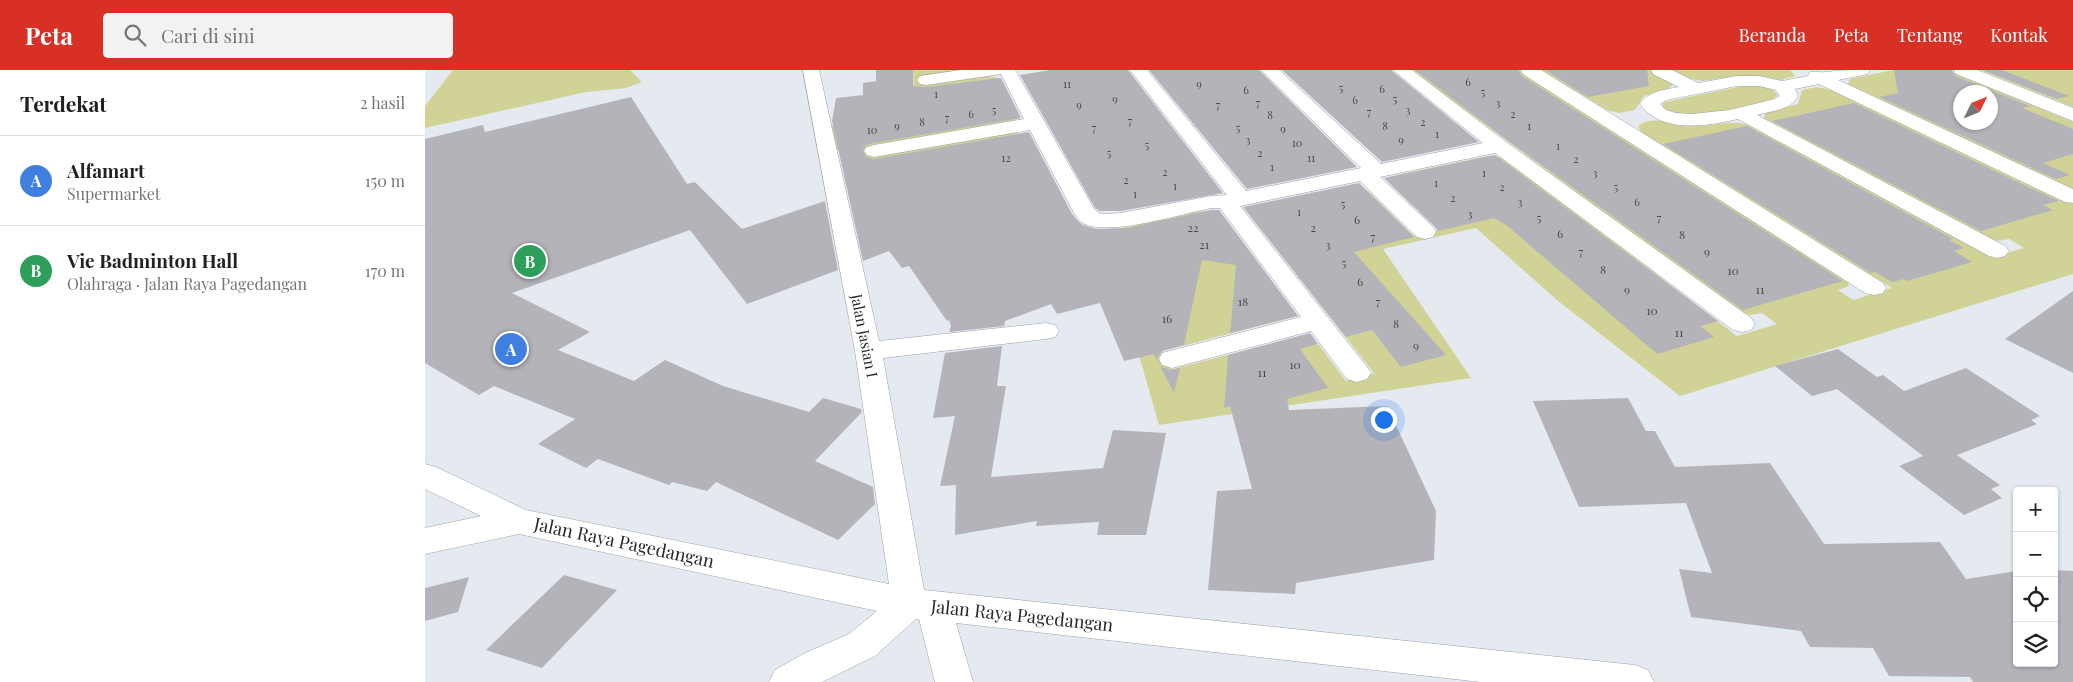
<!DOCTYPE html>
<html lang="id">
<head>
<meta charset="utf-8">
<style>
  body { margin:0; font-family:"Playfair Display",serif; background:#f2f2f2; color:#222 }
  .controls { position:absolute; right:15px; bottom:15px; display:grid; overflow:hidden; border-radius:5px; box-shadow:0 1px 4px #0004 }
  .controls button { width:45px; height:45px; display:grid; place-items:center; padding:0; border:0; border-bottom:1px solid #e0e0e0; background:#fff; color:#222; font:25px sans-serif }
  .compass { position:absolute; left:1528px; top:15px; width:45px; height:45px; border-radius:50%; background:#fff; box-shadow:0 1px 4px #0004; rotate:47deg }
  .you { position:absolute; left:958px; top:349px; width:18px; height:18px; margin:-12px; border:4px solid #fff; border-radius:50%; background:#1a73e8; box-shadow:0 0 0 8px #1a73e833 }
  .badge { display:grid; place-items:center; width:32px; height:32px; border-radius:50%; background:#d93025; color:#fff; font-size:16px; font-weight:700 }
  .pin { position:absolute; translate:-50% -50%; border:2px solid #fff; box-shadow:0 1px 5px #0006 }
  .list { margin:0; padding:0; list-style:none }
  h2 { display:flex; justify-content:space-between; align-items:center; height:65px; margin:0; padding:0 20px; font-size:21px }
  h2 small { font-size:16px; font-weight:400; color:#767676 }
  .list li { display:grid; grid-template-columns:32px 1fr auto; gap:15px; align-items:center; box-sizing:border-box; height:90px; padding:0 20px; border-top:1px solid #e0e0e0 }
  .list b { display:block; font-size:19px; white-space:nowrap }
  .list p { margin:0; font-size:16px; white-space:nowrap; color:#767676 }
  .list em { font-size:16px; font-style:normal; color:#767676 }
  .icon { flex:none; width:28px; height:28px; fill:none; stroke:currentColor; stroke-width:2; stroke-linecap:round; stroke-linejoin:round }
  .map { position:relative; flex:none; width:1648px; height:612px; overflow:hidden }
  header { display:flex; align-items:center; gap:30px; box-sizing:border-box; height:70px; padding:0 25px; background:#d93025; color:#fff }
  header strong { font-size:24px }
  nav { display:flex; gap:28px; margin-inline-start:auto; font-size:18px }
  .search { width:350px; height:45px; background:#f2f2f2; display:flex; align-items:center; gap:12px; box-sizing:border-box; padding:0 18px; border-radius:5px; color:#767676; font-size:19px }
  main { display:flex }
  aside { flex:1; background:#fff }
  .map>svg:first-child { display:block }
  .green { fill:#d0d395; fill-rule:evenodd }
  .building { fill:#b5b3ba; fill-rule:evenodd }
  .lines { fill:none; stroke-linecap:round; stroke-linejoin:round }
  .minor-casing { stroke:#9ca0a7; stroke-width:1 }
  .minor { fill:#fff; fill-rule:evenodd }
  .labels { text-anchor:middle; stroke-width:4; stroke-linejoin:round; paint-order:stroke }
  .far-number-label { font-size:11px; fill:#4a4b4f }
  .number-label { font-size:12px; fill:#4a4b4f }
  .street-label { font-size:15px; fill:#27282b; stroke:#fff }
  .near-street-label { font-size:18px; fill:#27282b; stroke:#fff }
</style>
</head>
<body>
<header>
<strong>Peta</strong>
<div class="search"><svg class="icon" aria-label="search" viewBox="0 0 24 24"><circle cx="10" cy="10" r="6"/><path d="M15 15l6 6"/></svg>Cari di sini</div>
<nav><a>Beranda</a><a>Peta</a><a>Tentang</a><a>Kontak</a></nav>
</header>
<main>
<aside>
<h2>Terdekat<small>2 hasil</small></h2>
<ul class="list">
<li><span class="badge" style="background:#3f7fe0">A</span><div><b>Alfamart</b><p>Supermarket</p></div><em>150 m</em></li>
<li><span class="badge" style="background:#2e9e5b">B</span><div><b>Vie Badminton Hall</b><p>Olahraga · Jalan Raya Pagedangan</p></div><em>170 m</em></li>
</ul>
</aside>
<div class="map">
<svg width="1648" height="612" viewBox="0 0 1648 612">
  <rect width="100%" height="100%" fill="#e5eaf0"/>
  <path class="green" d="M28 0H205L217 12 201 18 161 22 0 58V36Z
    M488 0H542L495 7 498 15C518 12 557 0 575 9L594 46 590 51 443 78 445 87 585 63 603 64C612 82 643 149 659 155 681 165 709 155 731 150 749 146 769 139 788 142L857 250 738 281 748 299 864 269 894 275 921 311 949 303 826 147 938 118 943 121 989 166 1014 160 967 116V108L976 104 1063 86 1077 88 1085 92 1312 266 1352 254 1337 243 1325 245 1312 241 986 0H1092L1421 209 1424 216 1413 220 1428 230 1467 218 1216 62 1213 56C1227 44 1251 55 1267 56 1286 57 1302 50 1321 54L1568 187 1599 178 1584 169 1573 171 1567 170 1339 48 1341 42 1373 34 1377 20 1392 17 1406 20 1648 133V204L1255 326 1133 231 1051 158 958 179 1046 308 734 355 700 236 653 174 437 94 432 77 409 81 405 56 490 45Z
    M1116 0H1224L1243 10 1248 15 1243 19 1219 26 1210 40 1194 43 1182 40Z
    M1245 0H1365L1370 6 1356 10 1312 6 1277 11 1261 8Z
    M1468 0H1522L1648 52V119L1423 14 1425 9ZM1536 22H1566V52H1536Z
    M1555 0H1648V37Z
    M1323 15 1346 18 1353 25 1348 29C1325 34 1252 57 1237 36L1239 32 1244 31Z"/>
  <path class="building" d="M451 0H488V16L501 17 576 8 596 48 449 73 441 75 438 80 441 87 449 89 604 62 647 144 657 155 671 159 703 158 786 140H794L873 246 805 263 811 195 777 190 759 275 737 281 732 288 736 297 746 300 755 298 749 323 729 284 699 291 675 233 632 244 626 234 580 251 579 256 524 262 526 256 524 250 522 251 484 196 477 198 464 181 438 191 407 51 411 28 438 25V13L451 11Z
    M625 0H703L798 123 696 141H675L670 138 595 5Z
    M724 0H834L932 97 822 119Z
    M857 0H966L1054 72 957 92Z
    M990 0H1094L1097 6 1418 211 1318 240 1082 70Z
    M1120 0H1222L1224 16 1163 27Z
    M1469 0H1527L1530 6 1605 36 1597 38 1648 59V84L1618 93 1645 105 1631 109 1454 27 1473 23ZM1536 22H1566V52H1536Z
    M1557 0H1577L1644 26 1632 29Z
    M206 27 262 114 270 112 317 159 400 131 413 200 322 234 265 160 87 223 165 262 133 280 209 311 240 290 298 316 384 342 398 328 436 339 437 342 390 391 448 417 450 434 413 470 291 412 282 421 247 412 244 415 173 389 161 398 113 374 150 349 69 316 54 325 0 293V69L58 55 60 62Z
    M1429 33 1603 117 1634 131 1618 135 1628 140 1556 161 1347 51Z
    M1322 56 1528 169 1524 170 1539 178 1529 181 1547 192 1482 211 1479 209 1467 212 1450 202 1446 203 1238 74Z
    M1070 85 1293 251 1275 256 1289 267 1232 284 1081 155 1069 148 1013 161 1009 156 959 108Z
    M934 113 989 167 929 182 1021 285 976 297 947 260 921 267 818 137Z
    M1648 221V303L1580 269Z
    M885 263 893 274 875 279 903 318 862 329 864 340 962 336 1011 441 1009 490 871 513 870 524 783 520 792 421 827 419 805 336 799 338 803 285Z
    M577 276 572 316H581L566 407 678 398 688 360 741 363 721 465H672L674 452 611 456 612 451 530 465 531 415 515 416 530 346 508 348 520 283Z
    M1413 279 1452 307 1458 305 1479 321 1541 298 1615 346 1606 350 1612 354 1532 385 1575 415 1566 419 1577 428 1539 445 1474 396 1498 386 1412 319 1387 326 1350 296Z
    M1203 328 1221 361H1230L1250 397 1345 393 1399 474 1515 472 1541 509 1592 501V593H1629V500L1648 501V612H1548L1545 607 1464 606 1448 578 1385 577 1376 561 1266 547 1254 499 1287 503 1261 433 1154 437 1108 331Z
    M139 505 192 520 117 598 61 580Z
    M44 507 33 542 0 551V518Z"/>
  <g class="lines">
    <g class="minor-casing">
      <path id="minor" d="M378 0H394L454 271 621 253 630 255 634 261 630 267 621 269 458 288 499 520 1210 595 1223 600 1229 612H1056L531 553 548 612H510L494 549H491L450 586 397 612H344L350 600 380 583 424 564 452 541 94 464 0 484V458L56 446 0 419V394L11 397 101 440 464 514 430 281Z
        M536 0H590L669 139 674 143 680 144 696 143 786 126 802 125 705 0H722L821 121 936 98 836 0H854L956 94 1058 73 968 0H987L1081 72 1326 248 1330 254 1326 260 1317 262 1308 260 1070 83 955 107 1008 157 1011 162 1008 167 1000 169 992 167 935 111 815 136 942 297 946 303 942 309 932 312 922 309 886 261 747 298 737 295 734 289 737 283 876 247 795 138H786C757 144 685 166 660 154 655 152 652 147 649 143L605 60 449 87 442 85 439 81 442 77 449 75 599 49 576 4 501 15 495 14 492 10 495 6Z
        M1096 0H1116L1458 213 1461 218 1458 223 1449 225 1440 223 1098 4Z
        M1226 0H1247L1273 13 1312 6H1334L1357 11 1383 6 1385 2C1391 1 1395 3 1401 2 1416 0 1430 0 1445 0L1443 4 1413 10 1648 119V133L1640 132 1394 14 1370 19 1373 26C1366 40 1346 41 1332 45L1580 176 1584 181 1580 186 1572 188 1564 186 1313 49C1282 56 1236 64 1215 34 1224 21 1239 20 1254 17L1228 4ZM1312 16H1334L1351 20 1355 26 1350 29 1305 40 1267 44 1251 43 1241 40 1235 34 1241 30Z
        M1529 0H1552L1648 38V51L1531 4Z"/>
    </g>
    <use href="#minor" class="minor"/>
  </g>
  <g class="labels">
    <g class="far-number-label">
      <text x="1043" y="16">6</text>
      <text x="642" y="18">11</text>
      <text x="774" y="18">9</text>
      <text x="916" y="22">5</text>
      <text x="957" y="23">6</text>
      <text x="821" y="24">6</text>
      <text x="1058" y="26">5</text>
      <text x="511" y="28">1</text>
      <text x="690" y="33">9</text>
      <text x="970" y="33">5</text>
      <text x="930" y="34">6</text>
      <text x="833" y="37">7</text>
      <text x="1073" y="37">3</text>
      <text x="654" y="39">9</text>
      <text x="793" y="39">7</text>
      <text x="569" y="44">5</text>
      <text x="983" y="44">3</text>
      <text x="944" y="46">7</text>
      <text x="546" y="48">6</text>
      <text x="1088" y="48">2</text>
      <text x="845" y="49">8</text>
      <text x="522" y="52">7</text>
      <text x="705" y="55">7</text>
      <text x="497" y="56">8</text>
      <text x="998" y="56">2</text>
      <text x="472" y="60">9</text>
      <text x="960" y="60">8</text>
      <text x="1104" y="60">1</text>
      <text x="669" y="62">7</text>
      <text x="813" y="62">5</text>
      <text x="858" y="63">9</text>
      <text x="447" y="64">10</text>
      <text x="1012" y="68">1</text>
      <text x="823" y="74">3</text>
      <text x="976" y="74">9</text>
      <text x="872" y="77">10</text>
      <text x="722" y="79">5</text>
      <text x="1133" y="80">1</text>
      <text x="684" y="87">5</text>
      <text x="835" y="87">2</text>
      <text x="581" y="92">12</text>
      <text x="886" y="92">11</text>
      <text x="1151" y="93">2</text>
      <text x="847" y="101">1</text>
      <text x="740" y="106">2</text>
      <text x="1059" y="107">1</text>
      <text x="1170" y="107">3</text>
      <text x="701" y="114">2</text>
      <text x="1011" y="117">1</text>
      <text x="750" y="120">1</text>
      <text x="1077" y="121">2</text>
      <text x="1191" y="121">5</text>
      <text x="710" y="128">1</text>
      <text x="1028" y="132">2</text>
      <text x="1095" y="136">3</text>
      <text x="1212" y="136">6</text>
      <text x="918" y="138">5</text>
      <text x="874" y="146">1</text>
      <text x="1045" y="148">3</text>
    </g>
    <g class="number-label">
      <text x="1114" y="152">5</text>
      <text x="1234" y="152">7</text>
      <text x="932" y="154">6</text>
      <text x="768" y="162">22</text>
      <text x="888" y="162">2</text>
      <text x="1135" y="168">6</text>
      <text x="1257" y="169">8</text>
      <text x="948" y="171">7</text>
      <text x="779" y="179">21</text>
      <text x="903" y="179">3</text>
      <text x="1156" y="186">7</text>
      <text x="1282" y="186">9</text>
      <text x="919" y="197">5</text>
      <text x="1178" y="204">8</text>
      <text x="1308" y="205">10</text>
      <text x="935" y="216">6</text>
      <text x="1202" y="224">9</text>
      <text x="1335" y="224">11</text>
      <text x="818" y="236">18</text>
      <text x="953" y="236">7</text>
      <text x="1227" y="245">10</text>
      <text x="742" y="253">16</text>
      <text x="971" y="258">8</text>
      <text x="1254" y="267">11</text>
      <text x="991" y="280">9</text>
      <text x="870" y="299">10</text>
      <text x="837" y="307">11</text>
    </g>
    <g class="street-label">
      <text transform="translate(439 266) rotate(79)" y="5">Jalan Jasian I</text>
    </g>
    <g class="near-street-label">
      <text transform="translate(199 473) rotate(12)" y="6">Jalan Raya Pagedangan</text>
      <text transform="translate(597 546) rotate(6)" y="6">Jalan Raya Pagedangan</text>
    </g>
  </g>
</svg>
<div class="controls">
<button>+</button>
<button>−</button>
<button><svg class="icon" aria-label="locate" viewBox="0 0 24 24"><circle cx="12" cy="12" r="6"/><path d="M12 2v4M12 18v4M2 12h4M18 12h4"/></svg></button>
<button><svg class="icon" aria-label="layers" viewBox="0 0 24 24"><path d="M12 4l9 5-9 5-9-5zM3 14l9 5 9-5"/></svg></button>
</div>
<svg class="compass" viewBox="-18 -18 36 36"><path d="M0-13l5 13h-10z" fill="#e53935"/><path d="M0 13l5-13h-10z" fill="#767676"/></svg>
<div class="you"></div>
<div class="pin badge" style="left:86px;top:279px;background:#3f7fe0">A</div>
<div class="pin badge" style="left:105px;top:191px;background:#2e9e5b">B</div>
</div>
</main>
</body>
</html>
